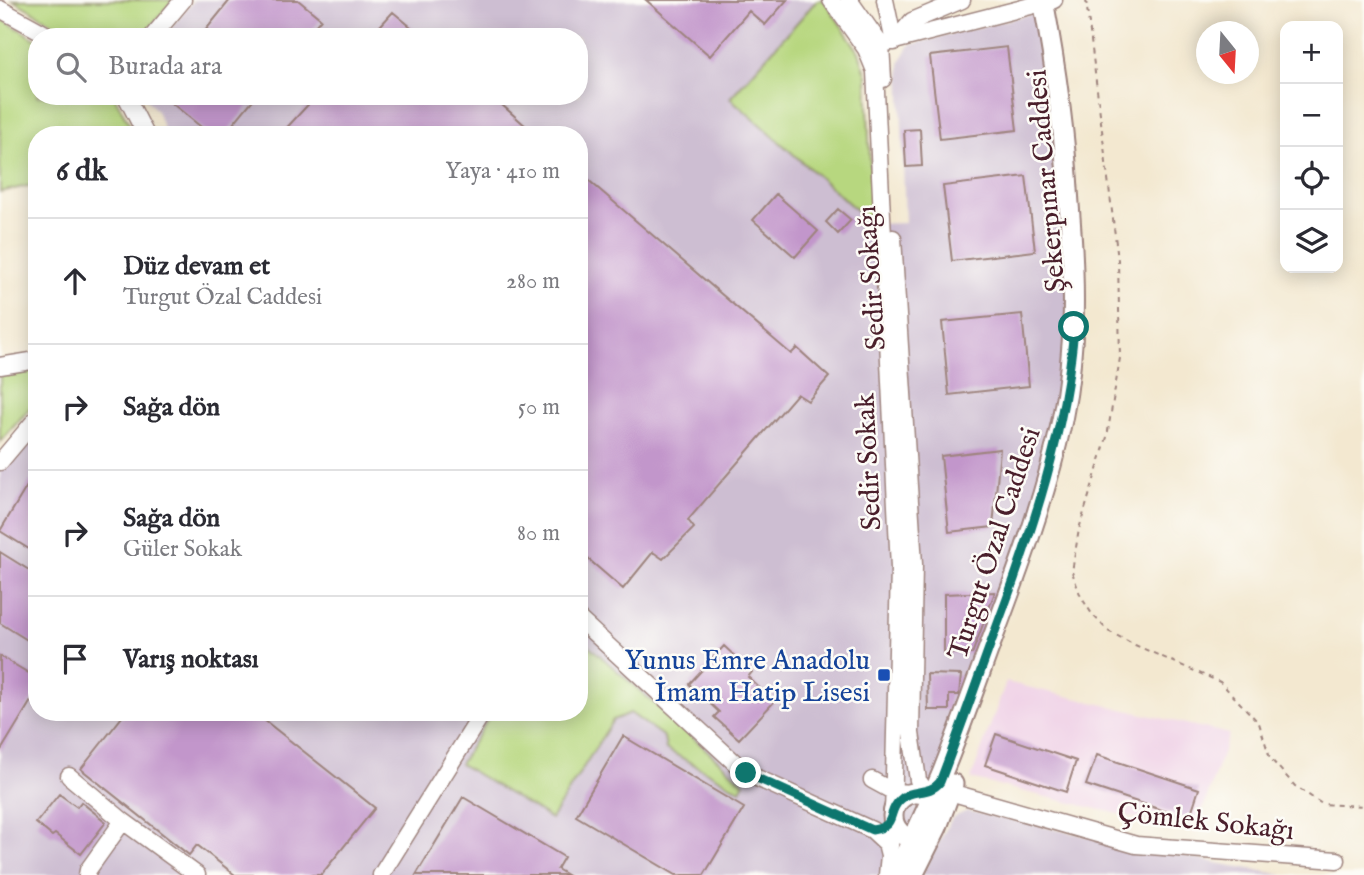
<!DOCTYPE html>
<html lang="tr">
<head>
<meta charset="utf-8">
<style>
  body { margin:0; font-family:"IM FELL English",serif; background:#f7f7f7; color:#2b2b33 }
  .controls { position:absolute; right:21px; top:21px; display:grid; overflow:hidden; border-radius:14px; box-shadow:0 4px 18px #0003 }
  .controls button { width:63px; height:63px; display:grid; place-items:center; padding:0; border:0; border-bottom:2px solid #e1e1e2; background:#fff; color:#2b2b33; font:35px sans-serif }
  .compass { position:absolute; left:1196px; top:21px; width:63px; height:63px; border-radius:50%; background:#fff; box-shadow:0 4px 18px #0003; rotate:162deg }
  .stop { position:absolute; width:21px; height:21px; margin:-16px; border:5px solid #0f766e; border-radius:50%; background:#fff }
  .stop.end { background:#0f766e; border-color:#fff; box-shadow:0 2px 7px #0008 }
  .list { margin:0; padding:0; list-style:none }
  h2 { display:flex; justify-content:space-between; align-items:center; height:91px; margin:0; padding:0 28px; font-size:30px }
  h2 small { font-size:23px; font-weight:400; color:#7c7c81 }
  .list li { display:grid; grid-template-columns:46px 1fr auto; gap:21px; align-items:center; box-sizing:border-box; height:126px; padding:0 28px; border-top:2px solid #e1e1e2 }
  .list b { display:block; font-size:26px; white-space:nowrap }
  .list p { margin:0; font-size:23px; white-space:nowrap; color:#7c7c81 }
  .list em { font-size:23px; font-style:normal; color:#7c7c81 }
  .icon { flex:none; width:38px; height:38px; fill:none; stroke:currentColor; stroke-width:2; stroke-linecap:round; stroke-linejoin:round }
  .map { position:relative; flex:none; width:1364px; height:875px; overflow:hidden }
  .search { position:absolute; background:#fff; box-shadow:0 4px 18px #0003; left:28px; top:28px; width:560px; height:77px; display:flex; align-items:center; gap:18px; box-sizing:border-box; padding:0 24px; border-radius:28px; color:#7c7c81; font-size:26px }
  .panel { position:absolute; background:#fff; box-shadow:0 4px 18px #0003; left:28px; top:126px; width:560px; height:595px; border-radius:28px }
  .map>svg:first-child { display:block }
  .built { fill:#efd0e6 }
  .industrial { fill:#cdbed2 }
  .green { fill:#b7d77f; stroke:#807b55; stroke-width:2 }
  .building { fill:#c296cb }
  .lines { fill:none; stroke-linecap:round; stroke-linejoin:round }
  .minor-casing { stroke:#9e847e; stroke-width:19 }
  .major-casing { stroke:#9e847e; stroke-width:23 }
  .path { stroke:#9e847e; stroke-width:2; stroke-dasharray:5 5; stroke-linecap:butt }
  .minor { stroke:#fff; stroke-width:16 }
  .major { stroke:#fff; stroke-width:19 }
  .route { stroke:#0f766e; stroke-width:9 }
  .transit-dot { fill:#1a4fb4; stroke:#fdfcf7; stroke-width:2.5 }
  .labels { text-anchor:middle; stroke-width:5; stroke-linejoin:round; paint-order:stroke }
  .street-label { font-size:28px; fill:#4a1f2b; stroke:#fdfcf7 }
  .transit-label { font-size:28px; fill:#164399; stroke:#fdfcf7; text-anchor:end }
</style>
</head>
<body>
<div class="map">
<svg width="1364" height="875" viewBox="0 0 1364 875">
  <rect width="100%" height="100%" fill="#fdfcf7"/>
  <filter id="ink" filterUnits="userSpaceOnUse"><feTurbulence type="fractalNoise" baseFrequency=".0143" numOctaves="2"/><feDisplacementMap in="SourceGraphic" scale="14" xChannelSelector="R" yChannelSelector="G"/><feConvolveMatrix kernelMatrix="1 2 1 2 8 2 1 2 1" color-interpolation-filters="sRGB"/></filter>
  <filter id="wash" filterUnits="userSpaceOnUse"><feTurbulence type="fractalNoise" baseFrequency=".00686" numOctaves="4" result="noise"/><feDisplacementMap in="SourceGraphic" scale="28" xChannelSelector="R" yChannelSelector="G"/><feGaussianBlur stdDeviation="1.57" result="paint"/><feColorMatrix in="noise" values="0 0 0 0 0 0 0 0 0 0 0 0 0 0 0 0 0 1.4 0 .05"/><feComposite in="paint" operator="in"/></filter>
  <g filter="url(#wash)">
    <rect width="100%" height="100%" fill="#f3e8d0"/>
    <path class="built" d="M1006 682 1229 734 1195 832 971 779Z"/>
    <path class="industrial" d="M194 0H817L730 99 872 224 905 223 900 62 910 45 1042 11 1073 171 1062 443 903 875H0V464L5 468 37 430V712H579V135H166L157 111 143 96H579V37H164Z
      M967 811 1222 864 1284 875H921L952 818Z"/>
    <path class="green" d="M13 0H173L143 37H91L88 35 77 37Z
      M817 0H824L859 52 867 76 872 224 730 98Z
      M0 18 37 40V96H114L135 135H37V184L0 192Z
      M37 370V400L0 442V375Z
      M579 637 744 783 740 790 666 749 664 737 630 713 613 720 551 819 460 764 492 712H579Z"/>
    <g id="blocks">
      <path class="building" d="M230 0H298L321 19 306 37H200Z
        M646 0H787L765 25 749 11 710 56Z
        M393 12 423 37H370Z
        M1007 47 1017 130 940 139 930 56Z
        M163 96H256L224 135H211Z
        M316 96H492L536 135H280Z
        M920 129 922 166 906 167 904 130Z
        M579 172 791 354 797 348 829 377 808 401 797 394 688 520 694 528 663 559 653 552 623 589 579 551Z
        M1026 176 1035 251 952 261 943 186Z
        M776 194 818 231 795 257 753 220Z
        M838 209 851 220 838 234 826 222Z
        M1022 314 1029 386 949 395 942 322Z
        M1000 449 993 527 949 532 941 456Z
        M30 481 37 485V554L0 531Z
        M0 552 37 575V646L0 623Z
        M995 592 972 654 944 653V594Z
        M724 646 752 672 748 677 774 702 739 739 714 717 719 712 689 684Z
        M0 656 37 678V691L0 752Z
        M927 674 961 675 959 695H949V710H928Z
        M126 712H254L375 808 321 875H235L197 845 189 855 81 769Z
        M996 734 1076 761 1066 792 985 765Z
        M623 736 744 808 704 875H676L576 816Z
        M1097 755 1199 789 1189 819 1086 785Z
        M59 794 77 807 81 802 106 822 81 854 55 834 52 836 36 823Z
        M463 797 564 857 557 869 567 875H416Z"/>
    </g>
  </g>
  <g filter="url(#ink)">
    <use href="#blocks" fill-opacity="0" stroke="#9e847e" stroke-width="2"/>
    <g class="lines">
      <g class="minor-casing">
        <path id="minor" d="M831 0 866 49 875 71 899 568 893 816 887 875
          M849 0 881 45 883 79
          M885 0 894 42
          M0 9 51 37
          M152 37 183 0
          M894 42 912 21 962 0
          M871 47 1054 0
          M126 96 146 135
          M893 238 914 564 911 733 918 780 930 797
          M0 366 37 360
          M0 462 37 418
          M579 619 746 773 872 830 886 843 889 855
          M69 776 123 821 88 870 87 875
          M872 780 894 792 913 793
          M950 792 1136 845 1337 860
          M123 821 197 875
          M381 875 483 712"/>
      </g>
      <g class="major-casing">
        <path id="major" d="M893 816a23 23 0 1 1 46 0a23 23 0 1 1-46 0Z
          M894 875C933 805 959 731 986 656 1015 578 1045 501 1062 420 1077 348 1075 277 1069 204 1065 135 1056 68 1043 0
          M913 875 937 827 953 784"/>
      </g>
      <path class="path" d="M1086 0 1118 260 1120 358 1107 437 1079 529 1072 572 1081 597 1092 614 1108 631 1135 645 1220 682 1259 723 1270 758 1295 786 1322 804 1364 806"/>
      <use href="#minor" class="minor"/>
      <use href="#major" class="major"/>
    </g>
  </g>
  <g class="lines" filter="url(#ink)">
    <path class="route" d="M746 773 872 830C898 826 886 813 900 800 911 788 929 796 940 782 960 730 978 678 997 626 1033 529 1066 431 1074 327"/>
  </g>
  <rect class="transit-dot" x="877" y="668" width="14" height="14" rx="3.5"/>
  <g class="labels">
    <g class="street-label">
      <text transform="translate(1045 181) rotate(-95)" y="10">Şekerpınar Caddesi</text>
      <text transform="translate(870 278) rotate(-94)" y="10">Sedir Sokağı</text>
      <text transform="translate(867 462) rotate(-93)" y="10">Sedir Sokak</text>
      <text transform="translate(993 543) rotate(-72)" y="10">Turgut Özal Caddesi</text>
      <text transform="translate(1206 820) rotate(6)" y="10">Çömlek Sokağı</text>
    </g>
    <g class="transit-label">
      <text x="870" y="669">Yunus Emre Anadolu<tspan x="870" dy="32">İmam Hatip Lisesi</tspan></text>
    </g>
  </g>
</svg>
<div class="controls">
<button>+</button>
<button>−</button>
<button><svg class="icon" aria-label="locate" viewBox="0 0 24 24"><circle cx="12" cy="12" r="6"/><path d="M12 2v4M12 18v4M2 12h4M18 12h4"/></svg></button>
<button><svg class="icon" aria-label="layers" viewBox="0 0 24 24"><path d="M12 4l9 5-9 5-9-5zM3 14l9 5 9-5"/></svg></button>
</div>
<svg class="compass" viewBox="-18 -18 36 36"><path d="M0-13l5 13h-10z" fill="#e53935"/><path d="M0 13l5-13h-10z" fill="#7c7c81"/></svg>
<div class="stop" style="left:1074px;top:327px"></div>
<div class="stop end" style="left:746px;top:773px"></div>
<div class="search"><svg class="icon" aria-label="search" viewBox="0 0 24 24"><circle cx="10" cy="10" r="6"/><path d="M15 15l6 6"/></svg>Burada ara</div>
<section class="panel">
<h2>6 dk<small>Yaya · 410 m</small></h2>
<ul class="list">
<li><svg class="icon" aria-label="ahead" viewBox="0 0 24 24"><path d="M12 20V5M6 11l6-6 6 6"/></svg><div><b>Düz devam et</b><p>Turgut Özal Caddesi</p></div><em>280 m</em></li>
<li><svg class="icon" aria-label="right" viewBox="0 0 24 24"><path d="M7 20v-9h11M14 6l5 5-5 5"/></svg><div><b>Sağa dön</b></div><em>50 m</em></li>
<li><svg class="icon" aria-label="right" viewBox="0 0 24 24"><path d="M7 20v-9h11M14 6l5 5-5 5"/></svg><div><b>Sağa dön</b><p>Güler Sokak</p></div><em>80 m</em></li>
<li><svg class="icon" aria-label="arrive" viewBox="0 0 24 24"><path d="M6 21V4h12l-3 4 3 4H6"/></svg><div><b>Varış noktası</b></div></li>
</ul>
</section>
</div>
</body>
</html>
